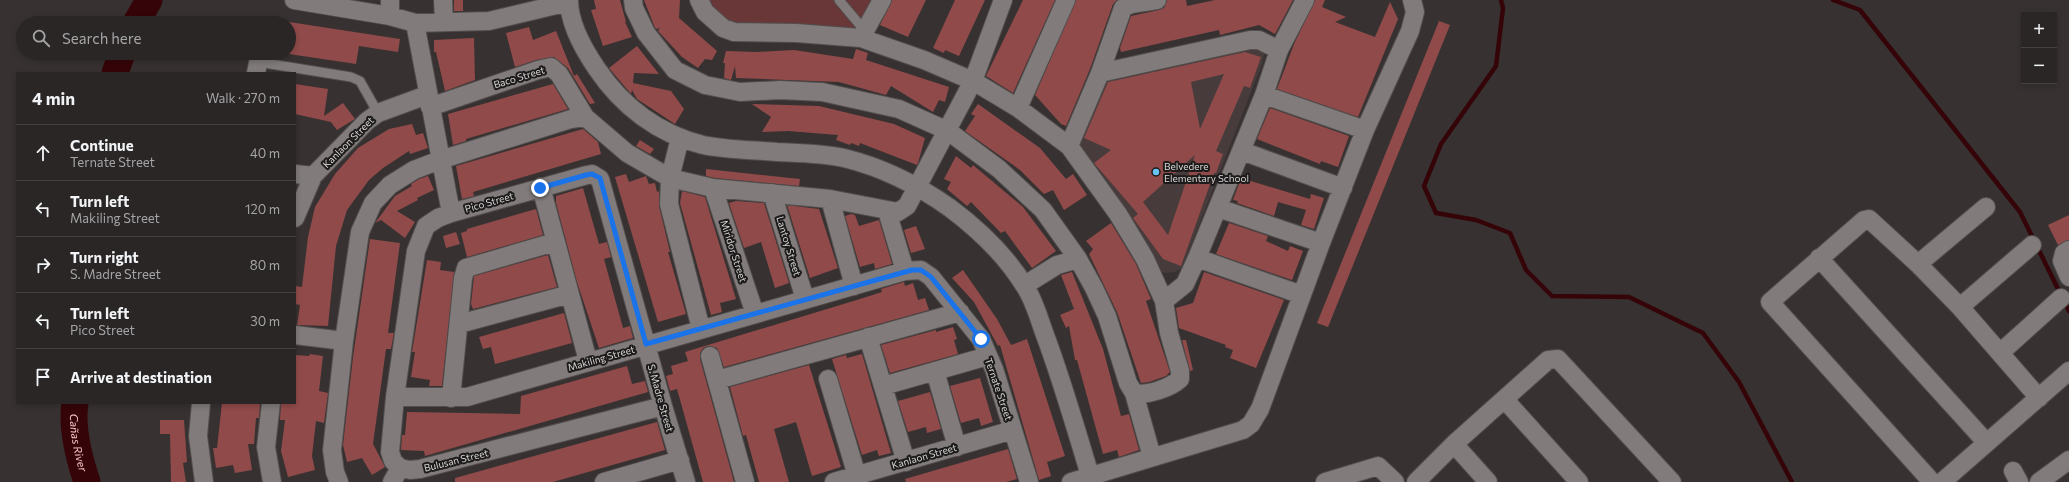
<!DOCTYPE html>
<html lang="en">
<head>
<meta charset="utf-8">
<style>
  body { margin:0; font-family:Commissioner,sans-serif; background:#312e2d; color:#f1f3f6 }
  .controls { position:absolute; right:12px; top:12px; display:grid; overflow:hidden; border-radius:0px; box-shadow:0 2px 6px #0003 }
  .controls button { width:36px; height:36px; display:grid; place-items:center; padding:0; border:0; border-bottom:1px solid #454342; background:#292625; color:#f1f3f6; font:20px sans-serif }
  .stop { position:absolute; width:12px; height:12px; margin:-9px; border:3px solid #1a73e8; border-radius:50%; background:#fff }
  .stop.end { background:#1a73e8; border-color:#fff; box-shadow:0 1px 4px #0008 }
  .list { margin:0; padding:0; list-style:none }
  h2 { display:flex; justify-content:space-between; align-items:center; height:52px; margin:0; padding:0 16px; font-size:17px }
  h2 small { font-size:13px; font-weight:400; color:#a5a5a7 }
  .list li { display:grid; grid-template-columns:26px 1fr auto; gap:12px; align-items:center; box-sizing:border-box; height:56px; padding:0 16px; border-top:1px solid #454342 }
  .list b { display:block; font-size:15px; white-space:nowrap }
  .list p { margin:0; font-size:13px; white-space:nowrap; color:#a5a5a7 }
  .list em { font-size:13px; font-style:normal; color:#a5a5a7 }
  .icon { flex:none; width:22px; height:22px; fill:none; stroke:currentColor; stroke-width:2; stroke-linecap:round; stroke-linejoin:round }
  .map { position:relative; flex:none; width:2069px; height:482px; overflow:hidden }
  .search { position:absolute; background:#292625; box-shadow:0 2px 6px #0003; left:16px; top:16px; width:280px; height:44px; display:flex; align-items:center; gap:10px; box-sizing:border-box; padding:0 14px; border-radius:22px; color:#a5a5a7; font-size:15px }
  .panel { position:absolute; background:#292625; box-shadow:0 2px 6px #0003; left:16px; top:72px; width:280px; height:332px; border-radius:0px }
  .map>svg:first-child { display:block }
  .built { fill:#473b3b }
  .green { fill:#693737 }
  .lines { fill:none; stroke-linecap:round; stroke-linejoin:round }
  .stream { stroke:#350408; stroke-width:4.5 }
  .river { stroke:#350408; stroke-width:27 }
  .building { fill:#914a4a; fill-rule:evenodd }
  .lane-casing { stroke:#524e4e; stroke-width:11 }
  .street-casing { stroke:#524e4e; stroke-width:20 }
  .lane { stroke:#817b7b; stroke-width:9 }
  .street { stroke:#817b7b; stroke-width:18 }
  .route { stroke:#1a73e8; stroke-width:5 }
  .poi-dot { fill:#68c4f0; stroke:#1c1a1a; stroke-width:1.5 }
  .labels { text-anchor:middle; stroke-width:4; stroke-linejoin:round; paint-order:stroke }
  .street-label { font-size:10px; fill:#d9d5d5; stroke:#1c1a1a }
  .poi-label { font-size:10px; fill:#d9d5d5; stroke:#1c1a1a; text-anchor:start }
  .water-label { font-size:11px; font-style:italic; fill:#f3c7c5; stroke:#1c1a1a }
</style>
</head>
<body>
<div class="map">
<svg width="2069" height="482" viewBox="0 0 2069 482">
  <rect width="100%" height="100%" fill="#373231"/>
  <path class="built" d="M1261 47 1264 55 1262 64 1182 268 1175 272 1165 273 1157 270 1075 149 1104 76Z"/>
  <path class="green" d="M699 0H882L861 38 734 32Z"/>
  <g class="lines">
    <path class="stream" d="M1501 0 1503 8 1496 66 1441 144 1424 186 1436 213 1476 220 1510 233 1526 270 1552 296 1629 297 1703 333 1739 382 1792 482
      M1833 0 1860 10 2020 212 2060 293
      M2064 300 2069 311"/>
    <g class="river">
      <path d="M136 23 149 0"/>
      <path d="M115 73 122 53"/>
      <path id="s1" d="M75 403C71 428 79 458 87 482"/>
    </g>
  </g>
  <path class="building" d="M454 0H463V11H454Z
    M594 0H620L626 22H625L632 37 603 46 591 10 596 9Z
    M644 0H680L679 18 717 51 712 60 705 59 698 68 682 57 658 31 660 28 657 29 655 28Z
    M892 0H926L908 37 880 25Z
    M955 0H985L959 56 945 50 944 53 933 48Z
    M1023 0H1055L1013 93 986 76Z
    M1076 0H1117L1113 4 1090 69 1066 126 1061 124 1035 95Z
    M1167 0H1186L1187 6 1215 0H1293L1275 34 1259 25 1220 35 1219 30 1121 52 1120 48 1131 16 1159 10 1164 8Z
    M1315 0H1325L1322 7 1346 17 1335 22 1375 37 1390 2 1398 19 1358 117 1277 89 1294 44Z
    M1439 21 1450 25 1328 327 1317 323Z
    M289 22 400 39 398 52 359 46 356 64 289 54Z
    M529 27 533 40 556 31 574 76 577 74 595 103 590 104 568 68 554 57 536 60 515 67 506 33Z
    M474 38 475 80 445 91 436 52H434V40Z
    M637 46 659 74 634 73 633 83 671 91 684 109 675 124 637 99 632 90 631 94 609 68Z
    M856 49 868 53 866 60 949 87 945 102 939 100 933 112 891 86 886 95 839 82 736 78 735 66 731 80 724 78 725 63H723L726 51 757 52 794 50 853 59Z
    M1245 52 1261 57 1250 88 1244 86 1216 151 1223 154 1216 173H1214L1181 266 1163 259 1133 218 1138 214 1094 163 1111 150 1084 138 1108 82ZM1224 74 1200 129 1191 82ZM1195 155 1168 235 1143 202Z
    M295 84 328 89 324 116 343 103 355 119 337 130 331 122 295 114Z
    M553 84 568 109 466 139V141L453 145 448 114Z
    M752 104 819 106 894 124 925 138 918 163 917 165 860 143 859 146 851 143 850 145 836 140 838 135 788 131 762 132 771 117Z
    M978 104 1040 148 1066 179 1073 174 1087 195 1064 210 1053 190 1044 194 1020 170 965 131 975 116 971 114Z
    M1270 108 1349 136 1338 167 1321 161 1320 164 1257 139Z
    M412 124 416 135 423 133 428 148 410 154 409 151 383 168 369 180 347 210 336 246 328 326 297 325 300 305 295 304V286L302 287 308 237 315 207 335 174 358 148 389 129Z
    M583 129 598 142 601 154 473 192 474 196 462 199 456 166Z
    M640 140 654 149 650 154 636 146Z
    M956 156 971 168 973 165 1023 207 1056 251 1032 268 1005 231 1001 233 971 202 967 206 947 189 951 182 944 179Z
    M706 169 800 179 799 186 715 178 706 176Z
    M626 174 629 182 646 176 649 184 655 183 657 192 659 191V206L670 252H668L686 314 658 322 615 177Z
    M428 176 434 190 417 198 418 200 397 211 415 222 405 238 381 220 375 223 395 196 412 186 411 184 419 179Z
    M1241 178 1310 199 1311 194 1324 198 1314 229 1301 225 1306 210 1278 202 1274 216 1237 203 1238 201 1233 200Z
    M583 188 599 244 607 242 611 257 604 259 623 328 630 326 633 338 599 348 577 282 556 203V196Z
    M682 191 705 197 736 299 720 303 722 312 711 315 680 203Z
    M736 201 764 203 789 283 775 288 761 242 744 248 729 203Z
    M787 205 819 209 838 268 810 278Z
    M536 209 543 235 467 257 461 233 467 231V229Z
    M851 214 855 215 859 226 879 220 892 264 875 269 874 263 860 267 845 216Z
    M2069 215V240L2058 245 2048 225Z
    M1111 223 1136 264 1151 299 1146 301 1170 372 1166 376 1149 382 1141 383 1117 312 1089 254 1093 249 1086 241Z
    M1229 223 1268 236 1266 241 1288 251 1290 246 1303 251 1292 280 1216 254Z
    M916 226 925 249 911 253 904 230Z
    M456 232 460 244 446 248 443 236Z
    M370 239 400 243 388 333H394L391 349H386L373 444 385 467 372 475 362 458 347 462 343 445 353 357Z
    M548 255 557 287 473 309 471 304 474 276Z
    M427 260 441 262 440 270 454 272 442 386H429L430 380 411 377 415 352H412Z
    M963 270 997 319 1011 345 1027 339 1065 456 1047 462 1051 476 1039 480 1000 345 998 346 974 302 952 278Z
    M1072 272 1103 349 1121 416 1129 414 1139 450 1119 457 1117 450 1103 454 1077 360H1075L1069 326 1066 328 1060 315 1074 309 1061 275Z
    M1204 272 1284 300 1256 368 1230 358 1233 350 1225 347 1226 345 1179 328 1176 308 1193 303Z
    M904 282 905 286 913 283 918 300 925 298 929 310 724 367 717 348 708 346 703 348 700 353V359L734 482H703L677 389 670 391 666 376 673 374 671 366 688 361 685 352 860 299 882 292 881 289Z
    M564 313 572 343 495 364 491 347 483 349 479 337Z
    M953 327 957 339 954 340 958 354 890 373 881 345 936 330V332Z
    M1182 340H1186L1193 370 1190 371Z
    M310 354 323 356 319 391 328 393 324 423 316 421 312 456 315 470 288 477 281 451 285 420H280L281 403H295V355L309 356Z
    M862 354 891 453 879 456 877 450 862 455 832 359 846 355 847 358Z
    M809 365 841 467 812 476 796 422 774 429 789 482H759L746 435 743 436 730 387Z
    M627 366 632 384 645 381 648 392 425 456 424 451 401 450 402 435H405L407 412 520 414 521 396Z
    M980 378 993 422 981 426 979 418 961 423 950 386Z
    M930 392 941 429 927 433 926 427 908 432 898 401Z
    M222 403H260L259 418H256L254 444H248L252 470 235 473 233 465 216 468 213 448H217Z
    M160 420H184L187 462 183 463 186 482H171L170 434H160Z
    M657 422 665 450 553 482H455V478Z
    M1008 449 1017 479 1006 482H906L905 479Z"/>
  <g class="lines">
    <g class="lane-casing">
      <path id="lane" d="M839 0 865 31
        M258 62 351 77 360 81 378 113"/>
    </g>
    <g class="street-casing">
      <path id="street" d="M294 0 390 16 415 23 489 21 569 2
        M390 0V16
        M443 0 444 22
        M569 0C569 23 584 50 597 69 622 106 658 134 703 145 727 150 753 150 777 152 799 153 822 153 844 158 881 167 919 186 950 208 978 229 1006 256 1024 285 1034 299 1039 319 1045 335 1063 383 1077 433 1092 482
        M633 0 634 8 646 33 675 70 705 85 740 92 780 90 822 92 899 109 948 131 999 169 1043 210 1078 259
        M699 0 705 12 723 28 734 32 796 33 861 38 882 0
        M415 23 451 213
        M861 38 924 60 973 81 1018 108 1069 146 1118 214 1145 259 1164 301 1185 284 1197 258 1264 95 1279 50 1259 40H1250L1100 73 1069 146
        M1279 50 1305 0
        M256 73 260 53
        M1100 73 1123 8 1131 4 1157 0
        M1264 95 1365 130
        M430 107 538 70 551 67 559 74 585 117 627 153 670 178 713 188 830 199 898 212 907 206 973 81 1003 0
        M1018 108 1066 0
        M680 138 670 178 669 204 701 329
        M1242 151 1343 188
        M295 174 313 176
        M541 187 588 361
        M713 188 755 314
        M772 193 805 299
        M830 199 854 286
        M1218 208 1321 243
        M887 211 905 271
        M295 218 313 176 367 121 378 113 427 95
        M2069 250 2064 253 2062 261 2069 277
        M1197 258 1302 295
        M1819 258 1986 442
        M1918 264 1986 207
        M1025 285 1057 265 1078 259 1094 288 1107 316 1128 383 1134 393 1152 457
        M1960 307 2032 245
        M459 324 570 294
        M295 335 344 341
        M868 337 906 462
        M2000 353 2061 298
        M710 356 745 482
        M935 371 957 447
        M828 379 857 476
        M717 380 960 312
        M883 386 988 356
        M1134 393C1147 396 1170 388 1180 379V371L1169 333 1164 301
        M395 397H467L905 271 921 270 931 277 981 339 994 369 1029 482
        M451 398 463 278 466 268 555 242
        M1505 400 1579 482
        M201 403 198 436 204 482
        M271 403 266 447 272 482
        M663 406 420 469 410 470 400 468 393 461 390 452 395 397 416 251 426 226 438 218 451 213 587 175 592 174 600 179 663 406 686 482
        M1454 444 1488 482
        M2013 471 2019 482
        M339 482 335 472 332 450 344 341 360 232 373 203 390 185 414 170 440 160 571 119 585 117
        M392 482 400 468
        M604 482 680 460
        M834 482 1013 430
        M1071 482 1243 430 1251 424 1260 409 1321 243 1365 130 1410 31 1415 12 1412 0
        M1325 482 1378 466 1395 482
        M1416 482 1454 444 1548 360 1558 359 1672 482
        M1932 482 1770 302 1864 220 1869 219 1918 264 1960 307 2039 398
        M1942 482 2069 371
        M2039 482 2069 460"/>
    </g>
    <use href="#lane" class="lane"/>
    <use href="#street" class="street"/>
  </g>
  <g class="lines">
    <path class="route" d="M540 188 586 175 592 174 600 178 646 344 912 270H921L931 277 981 339"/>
  </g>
  <circle class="poi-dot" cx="1156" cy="172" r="4"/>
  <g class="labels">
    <g class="street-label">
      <text transform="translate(519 77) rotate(-17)" y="4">Baco Street</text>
      <text transform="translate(348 142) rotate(-45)" y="4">Kanlaon Street</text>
      <text transform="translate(489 202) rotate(-16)" y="4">Pico Street</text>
      <text transform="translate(789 246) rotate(73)" y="4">Lantoy Street</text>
      <text transform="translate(734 251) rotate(72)" y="4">Miridor Street</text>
      <text transform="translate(601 358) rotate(-16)" y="4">Makiling Street</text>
      <text transform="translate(999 389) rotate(71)" y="4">Ternate Street</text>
      <text transform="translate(661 398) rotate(74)" y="4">S. Madre Street</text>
      <text transform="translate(924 456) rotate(-16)" y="4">Kanlaon Street</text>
      <text transform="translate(456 460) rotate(-14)" y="4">Bulusan Street</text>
    </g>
    <g class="poi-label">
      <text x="1164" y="170">Belvedere<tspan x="1164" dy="12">Elementary School</tspan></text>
    </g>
    <g class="water-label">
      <text dy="4" stroke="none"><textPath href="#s1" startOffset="40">Cañas River</textPath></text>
    </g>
  </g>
</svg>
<div class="controls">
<button>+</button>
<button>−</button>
</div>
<div class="stop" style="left:981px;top:339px"></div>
<div class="stop end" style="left:540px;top:188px"></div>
<div class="search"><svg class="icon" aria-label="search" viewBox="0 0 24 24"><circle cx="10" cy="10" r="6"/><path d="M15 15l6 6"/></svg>Search here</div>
<section class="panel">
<h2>4 min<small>Walk · 270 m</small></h2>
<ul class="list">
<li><svg class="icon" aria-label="ahead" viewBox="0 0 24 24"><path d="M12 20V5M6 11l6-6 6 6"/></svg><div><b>Continue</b><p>Ternate Street</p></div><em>40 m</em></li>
<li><svg class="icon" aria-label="left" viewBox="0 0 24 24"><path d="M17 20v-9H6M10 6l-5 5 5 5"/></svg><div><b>Turn left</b><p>Makiling Street</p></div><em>120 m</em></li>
<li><svg class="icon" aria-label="right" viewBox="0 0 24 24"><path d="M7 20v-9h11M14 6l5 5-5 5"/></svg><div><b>Turn right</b><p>S. Madre Street</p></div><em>80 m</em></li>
<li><svg class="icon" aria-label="left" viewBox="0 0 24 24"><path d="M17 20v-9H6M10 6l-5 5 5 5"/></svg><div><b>Turn left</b><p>Pico Street</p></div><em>30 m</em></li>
<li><svg class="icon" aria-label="arrive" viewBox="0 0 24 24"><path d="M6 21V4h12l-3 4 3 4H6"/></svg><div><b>Arrive at destination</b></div></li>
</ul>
</section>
</div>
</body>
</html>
